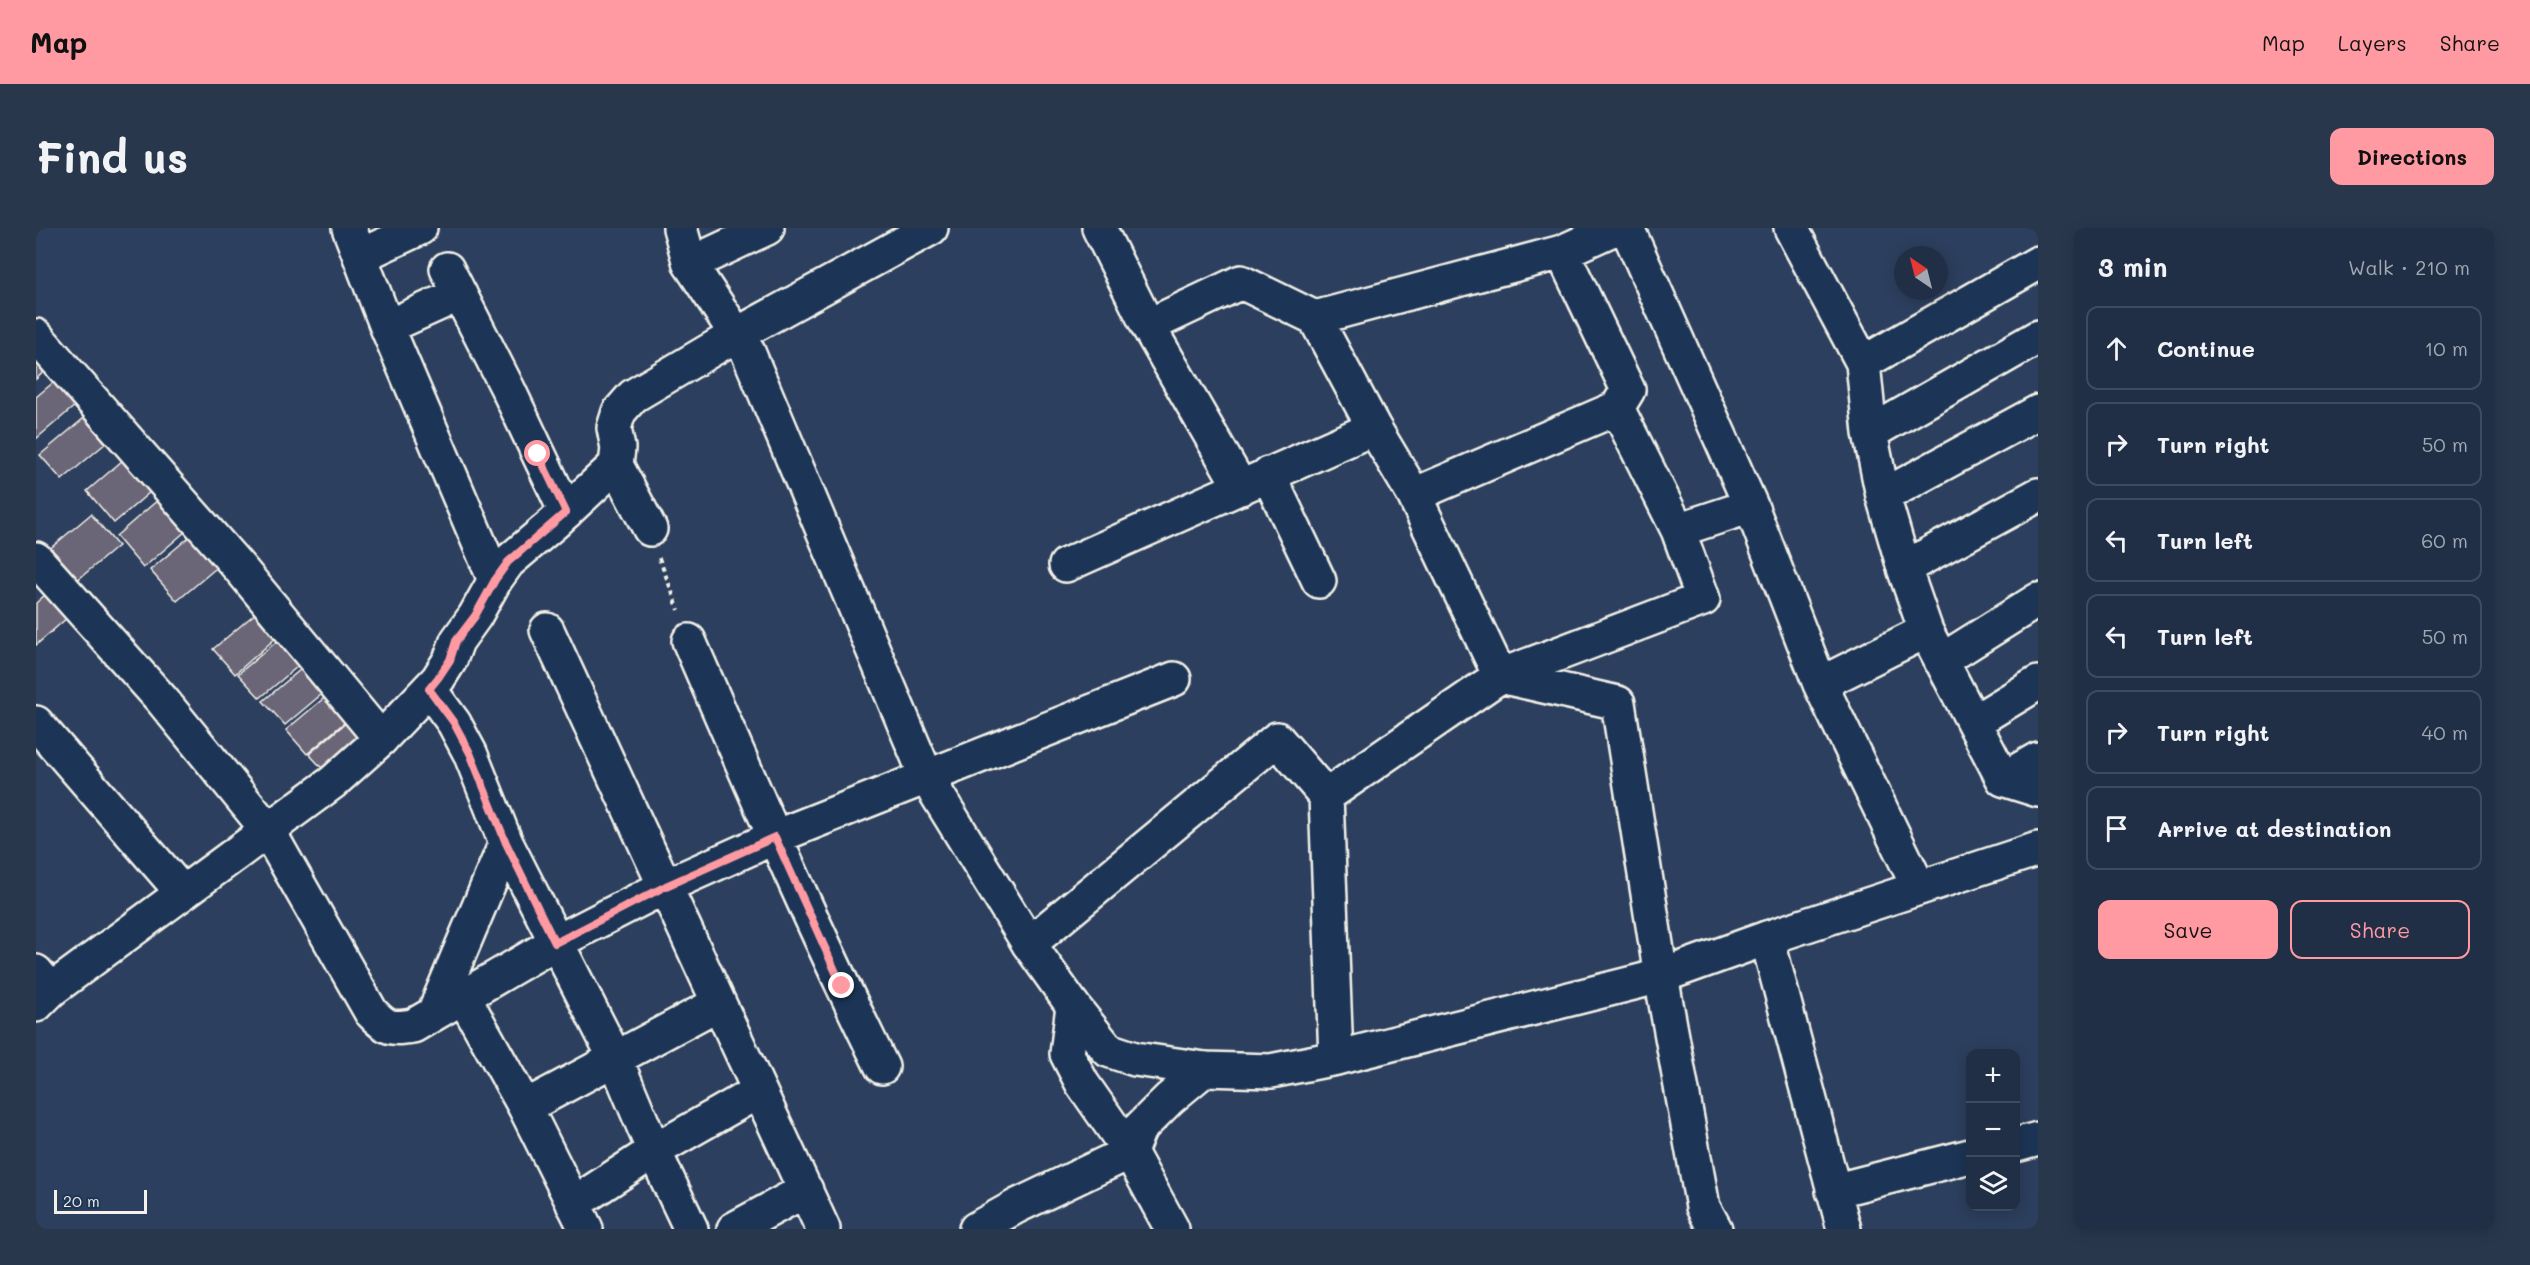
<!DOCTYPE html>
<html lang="en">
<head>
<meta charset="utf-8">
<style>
  body { margin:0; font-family:Mali,sans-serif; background:#29374d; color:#f1f3f6 }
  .controls { position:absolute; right:18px; bottom:18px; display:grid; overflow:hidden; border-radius:12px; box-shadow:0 3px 15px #0003 }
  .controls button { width:54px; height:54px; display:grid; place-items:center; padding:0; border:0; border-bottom:2px solid #3e4a5f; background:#212f46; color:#f1f3f6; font:30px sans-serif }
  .compass { position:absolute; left:1858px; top:18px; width:54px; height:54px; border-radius:50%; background:#212f46; box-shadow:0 3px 15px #0003; rotate:325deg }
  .scale { position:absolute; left:18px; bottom:15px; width:93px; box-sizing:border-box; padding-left:6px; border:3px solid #f4f1e8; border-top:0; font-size:16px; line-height:21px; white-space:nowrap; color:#f4f1e8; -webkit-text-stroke:4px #1d3557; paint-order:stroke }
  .stop { position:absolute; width:18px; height:18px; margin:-14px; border:4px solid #ff9aa2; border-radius:50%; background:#fff }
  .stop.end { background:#ff9aa2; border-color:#fff; box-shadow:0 2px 6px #0008 }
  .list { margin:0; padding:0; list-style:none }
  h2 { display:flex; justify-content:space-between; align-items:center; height:78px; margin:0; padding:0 24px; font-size:26px }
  h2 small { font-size:20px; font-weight:400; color:#a2a9b3 }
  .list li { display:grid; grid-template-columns:39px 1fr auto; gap:18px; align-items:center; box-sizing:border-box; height:84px; margin:0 12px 12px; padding:0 12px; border:2px solid #3e4a5f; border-radius:12px }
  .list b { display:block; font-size:22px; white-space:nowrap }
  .list em { font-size:20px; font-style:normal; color:#a2a9b3 }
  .actions { display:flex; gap:12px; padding:18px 24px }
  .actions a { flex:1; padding:14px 0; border:2px solid #ff9aa2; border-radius:12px; text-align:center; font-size:21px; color:#ff9aa2 }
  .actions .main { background:#ff9aa2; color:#111 }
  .icon { flex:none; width:33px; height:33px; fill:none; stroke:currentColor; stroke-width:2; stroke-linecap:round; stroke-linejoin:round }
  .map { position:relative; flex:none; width:2002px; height:1001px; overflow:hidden; border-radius:12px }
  header { display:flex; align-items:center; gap:36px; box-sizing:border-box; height:84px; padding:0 30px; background:#ff9aa2; color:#111 }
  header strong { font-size:28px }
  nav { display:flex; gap:33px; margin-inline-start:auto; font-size:21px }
  .intro { display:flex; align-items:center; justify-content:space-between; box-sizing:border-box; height:144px; padding:0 36px }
  h1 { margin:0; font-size:42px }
  .button { padding:15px 27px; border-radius:12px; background:#ff9aa2; color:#111; font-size:21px; font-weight:700 }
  main { display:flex; gap:36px; padding:0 36px }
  aside { flex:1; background:#212f46; border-radius:12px; box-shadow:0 3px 15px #0003 }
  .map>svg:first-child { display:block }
  .building { fill:#6a6678; stroke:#f4f1e8; stroke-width:1.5 }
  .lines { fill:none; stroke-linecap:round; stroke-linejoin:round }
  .minor-casing { stroke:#f4f1e8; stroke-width:38 }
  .tertiary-casing { stroke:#f4f1e8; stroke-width:38 }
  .path { stroke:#f4f1e8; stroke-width:4; stroke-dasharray:4.5 4.5; stroke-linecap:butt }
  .minor { stroke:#1d3557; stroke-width:33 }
  .tertiary { stroke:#1d3557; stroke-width:33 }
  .route { stroke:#ff9aa2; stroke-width:8 }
</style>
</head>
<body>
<header>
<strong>Map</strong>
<nav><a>Map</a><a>Layers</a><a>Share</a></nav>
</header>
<div class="intro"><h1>Find us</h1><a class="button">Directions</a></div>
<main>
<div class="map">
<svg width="2002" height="1001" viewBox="0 0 2002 1001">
  <rect width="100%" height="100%" fill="#2c3f5e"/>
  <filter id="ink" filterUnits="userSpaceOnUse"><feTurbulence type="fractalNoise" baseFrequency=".0167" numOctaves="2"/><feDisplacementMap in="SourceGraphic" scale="12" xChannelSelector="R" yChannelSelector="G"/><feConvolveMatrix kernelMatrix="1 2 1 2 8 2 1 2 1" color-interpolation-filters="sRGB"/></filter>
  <g filter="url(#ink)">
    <path class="building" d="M0 124 13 139 0 151Z
      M19 153 40 177 0 211V169Z
      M48 190 70 215 26 252 4 227Z
      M94 226 121 258 78 295 51 263Z
      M123 271 150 303 107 340 80 308Z
      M55 286 82 318 38 355 11 323Z
      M158 305 185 336 141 373 114 342Z
      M10 366 31 390 0 417V375Z
      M221 384 242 408 199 446 177 421Z
      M246 409 268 433 224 470 202 446Z
      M271 436 293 460 249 497 227 473Z
      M294 465 315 489 271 526 250 502Z
      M317 489 339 513 295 550 273 526Z"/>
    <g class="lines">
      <g class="minor-casing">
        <path id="minor" d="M313 0 351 99 459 352
          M1063 0 1112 98 1205 260
          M1591 0 1715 278 1784 456 1883 660
          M1755 0 1827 135 1834 205 1847 268 1868 340 1890 403 1967 551 2002 562
          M324 28 384 0
          M654 36 731 0
          M411 41 472 161 530 284
          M1279 90 1338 200 1378 267 1464 448 1582 475 1625 748 1667 979 1679 1001
          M1112 98 1205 54 1279 90 1526 24 1579 0
          M351 99 424 66
          M700 107 895 0
          M0 108 207 344 345 511
          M1827 135 2002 35
          M1834 205 2002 109
          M580 237 614 301
          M1232 246 1283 353
          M1378 267 1581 180
          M1847 268 2002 184
          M1642 302 1715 278
          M0 331 126 472 231 601 335 784C351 801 355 801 377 798L519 715 630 658 739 609 1138 451
          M1030 337 1338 200
          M1868 340 2002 267
          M511 402 787 1001
          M653 413C715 556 777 699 846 839
          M1905 433 2002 372
          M1784 456 1890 403
          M393 461 418 495 434 525 470 615 579 830 618 923 655 1001
          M1938 494 2002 455
          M0 495 146 664
          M1967 551 2002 531
          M1731 710 1808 1001
          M993 716 1241 511 1290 568
          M0 744 15 762
          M427 768 489 879 550 1001
          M1037 778 1031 826 1046 855 1094 924 1136 1001
          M398 785 470 615
          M1300 830 1290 568 1464 448 1667 371 1642 302 1581 180 1592 162 1526 24
          M489 879 683 775
          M1980 917 2002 911
          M1797 963 1934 928
          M537 976 618 923 723 863
          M698 1001 770 962
          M940 1001 981 978 1094 924 1103 901 1133 871 1169 841"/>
      </g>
      <g class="tertiary-casing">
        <path id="tertiary" d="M644 0 654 36 712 124 891 550 993 716 1037 778 1072 822 1099 831 1169 841 1235 843 1300 830 1625 748 1731 710 2002 621
          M0 777 15 762 297 554 345 511 402 451 414 432 421 413 439 388 459 352 472 334 518 295 580 237 582 220 578 200 583 184 597 168 700 107"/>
      </g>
      <path class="path" d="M623 330 643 382"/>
      <use href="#minor" class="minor"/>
      <use href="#tertiary" class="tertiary"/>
    </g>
  </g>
  <g class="lines" filter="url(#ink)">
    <path class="route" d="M502 226 530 284 472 334 459 352 439 388 420 413 414 432 402 450 393 461 418 495 434 525 470 615 519 715 630 658 739 609 806 758"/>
  </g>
</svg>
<div class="controls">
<button>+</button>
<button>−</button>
<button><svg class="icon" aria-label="layers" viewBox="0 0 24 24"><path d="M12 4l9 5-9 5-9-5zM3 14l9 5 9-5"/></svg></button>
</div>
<svg class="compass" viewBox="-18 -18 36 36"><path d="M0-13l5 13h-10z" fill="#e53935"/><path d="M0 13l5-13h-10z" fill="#a2a9b3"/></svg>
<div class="scale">20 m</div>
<div class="stop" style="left:502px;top:226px"></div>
<div class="stop end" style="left:806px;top:758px"></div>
</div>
<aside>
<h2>3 min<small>Walk · 210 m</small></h2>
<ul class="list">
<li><svg class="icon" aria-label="ahead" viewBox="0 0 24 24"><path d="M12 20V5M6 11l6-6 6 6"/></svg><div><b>Continue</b></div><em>10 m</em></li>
<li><svg class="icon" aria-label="right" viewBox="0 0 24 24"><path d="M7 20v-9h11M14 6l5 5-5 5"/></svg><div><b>Turn right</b></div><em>50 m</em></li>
<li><svg class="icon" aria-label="left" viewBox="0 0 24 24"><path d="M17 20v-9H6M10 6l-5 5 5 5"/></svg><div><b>Turn left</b></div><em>60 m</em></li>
<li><svg class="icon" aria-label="left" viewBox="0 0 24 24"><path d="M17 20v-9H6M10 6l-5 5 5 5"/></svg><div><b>Turn left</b></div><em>50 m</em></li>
<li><svg class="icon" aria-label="right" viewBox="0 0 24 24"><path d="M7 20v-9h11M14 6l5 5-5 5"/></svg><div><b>Turn right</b></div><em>40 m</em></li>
<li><svg class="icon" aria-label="arrive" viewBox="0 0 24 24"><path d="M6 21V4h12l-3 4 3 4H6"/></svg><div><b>Arrive at destination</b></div></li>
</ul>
<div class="actions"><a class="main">Save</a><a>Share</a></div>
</aside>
</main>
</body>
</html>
